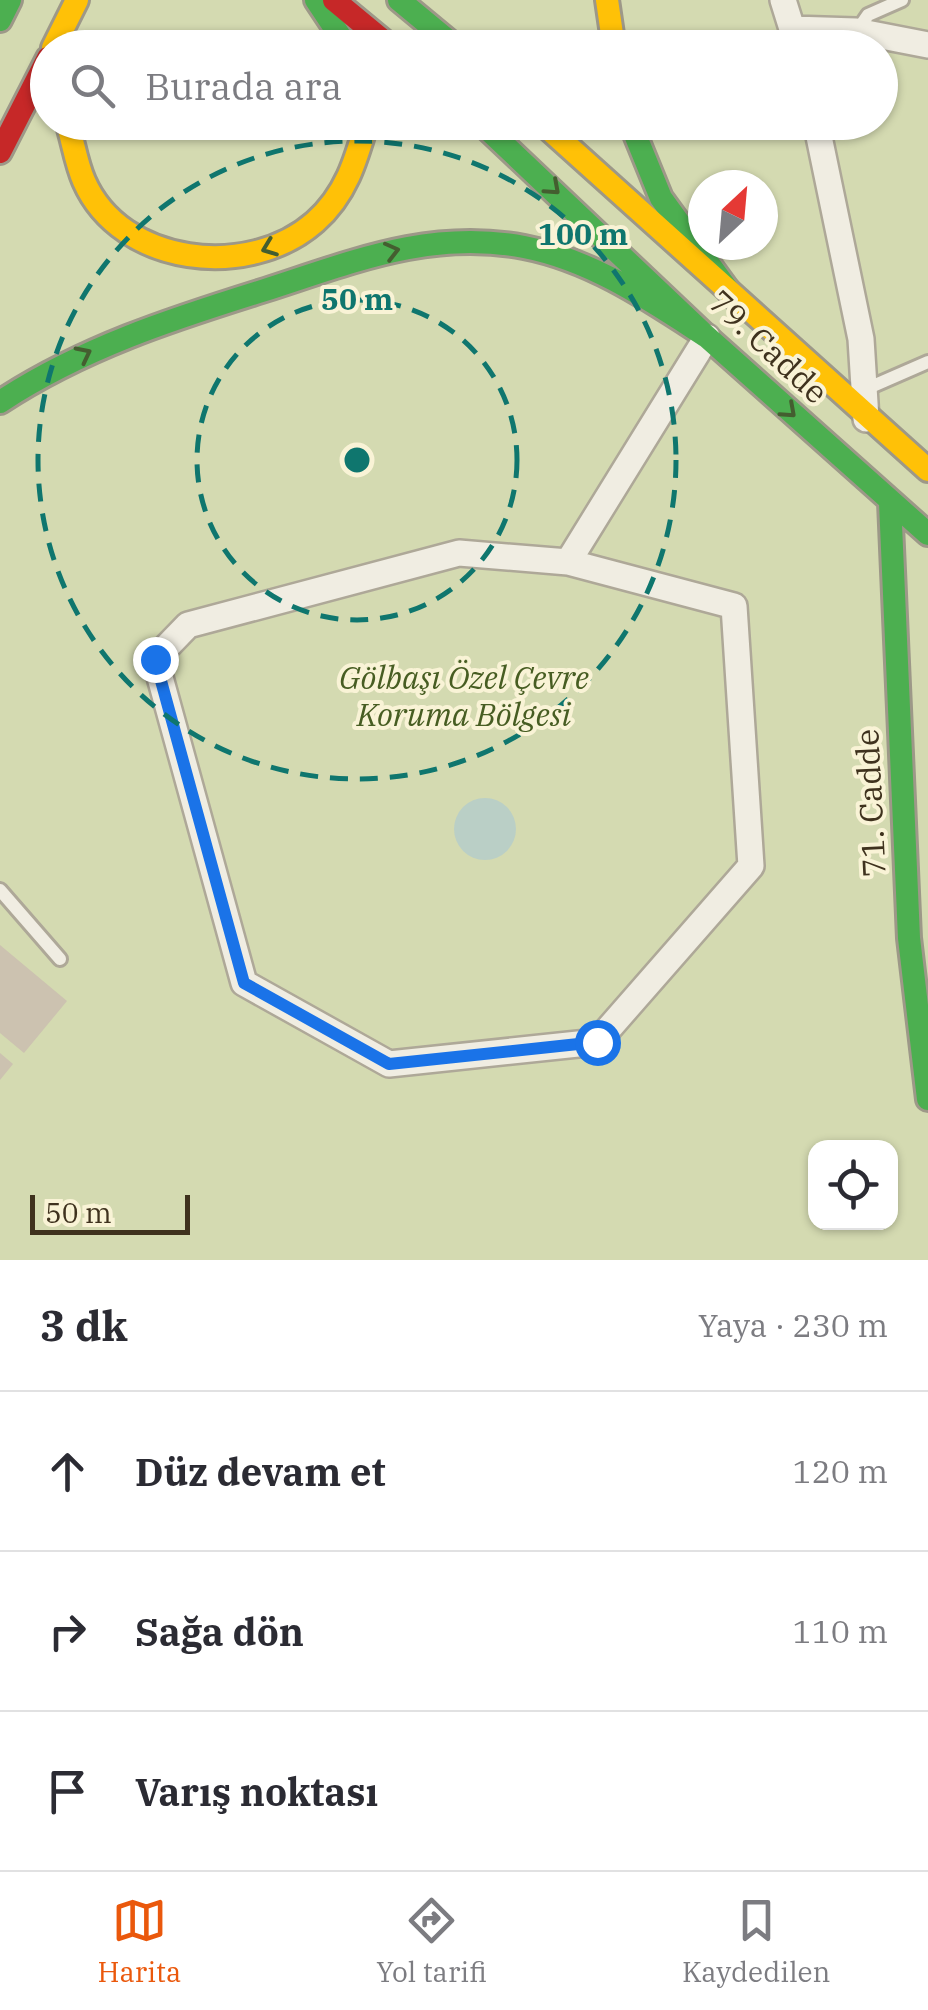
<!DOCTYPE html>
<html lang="tr">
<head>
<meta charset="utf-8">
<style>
  body { margin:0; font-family:"IBM Plex Serif",serif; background:#f7f7f7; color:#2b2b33 }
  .controls { position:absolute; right:30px; bottom:30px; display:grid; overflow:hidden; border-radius:20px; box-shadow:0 2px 8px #0004 }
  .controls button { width:90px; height:90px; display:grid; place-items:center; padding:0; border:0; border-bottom:2px solid #e1e1e2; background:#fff; color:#2b2b33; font:50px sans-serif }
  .compass { position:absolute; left:688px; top:170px; width:90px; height:90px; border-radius:50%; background:#fff; box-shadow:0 2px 8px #0004; rotate:26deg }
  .scale { position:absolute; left:30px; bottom:25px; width:160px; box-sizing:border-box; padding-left:10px; border:5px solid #3f321e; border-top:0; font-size:28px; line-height:35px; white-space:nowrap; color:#3f321e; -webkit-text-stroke:8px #f9f3d6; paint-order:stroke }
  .stop { position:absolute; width:30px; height:30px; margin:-22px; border:8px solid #1a73e8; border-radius:50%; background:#fff }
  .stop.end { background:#1a73e8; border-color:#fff; box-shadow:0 2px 10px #0008 }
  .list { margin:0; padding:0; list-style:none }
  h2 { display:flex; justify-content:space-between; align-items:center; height:130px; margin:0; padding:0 40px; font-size:42px }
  h2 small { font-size:32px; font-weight:400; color:#7c7c81 }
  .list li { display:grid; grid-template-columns:65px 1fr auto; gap:30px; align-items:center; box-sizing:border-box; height:160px; padding:0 40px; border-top:2px solid #e1e1e2 }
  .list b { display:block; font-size:38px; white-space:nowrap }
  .list em { font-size:32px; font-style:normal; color:#7c7c81 }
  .icon { flex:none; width:55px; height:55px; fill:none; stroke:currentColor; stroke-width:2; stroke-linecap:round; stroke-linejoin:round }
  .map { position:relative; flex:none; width:928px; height:1260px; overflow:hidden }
  .search { position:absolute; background:#fff; box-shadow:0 2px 8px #0004; left:30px; right:30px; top:30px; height:110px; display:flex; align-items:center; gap:25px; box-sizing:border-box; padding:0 35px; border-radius:55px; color:#7c7c81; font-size:38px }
  .sheet { height:610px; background:#fff }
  nav { display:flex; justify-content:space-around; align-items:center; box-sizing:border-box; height:140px; border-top:2px solid #e1e1e2; background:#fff; font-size:28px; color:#7c7c81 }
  nav a { display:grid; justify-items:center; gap:5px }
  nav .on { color:#ea580c }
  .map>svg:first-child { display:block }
  .green { fill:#d4dab1; fill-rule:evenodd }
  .water { fill:#bacfc6 }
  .building { fill:#ccc2b0 }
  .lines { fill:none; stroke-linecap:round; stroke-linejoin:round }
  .lane-casing { stroke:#aea898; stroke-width:18 }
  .street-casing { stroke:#aea898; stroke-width:30 }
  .fast-casing { stroke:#9d9888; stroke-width:28 }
  .slow-casing { stroke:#9d9888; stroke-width:28 }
  .jam-casing { stroke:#9d9888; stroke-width:28 }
  .lane { stroke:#f0ede2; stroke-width:12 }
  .street { stroke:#f0ede2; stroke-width:25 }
  .fast { stroke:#4caf50; stroke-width:22 }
  .slow { stroke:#ffc107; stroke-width:22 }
  .jam { stroke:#c62828; stroke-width:22 }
  .oneway { stroke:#445e30 }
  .route { stroke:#1a73e8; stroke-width:12 }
  .ring { fill:none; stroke:#0f766e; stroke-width:5; stroke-dasharray:18 12 }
  .labels { text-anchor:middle; stroke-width:8; stroke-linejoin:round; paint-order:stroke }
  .street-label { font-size:32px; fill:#3f321e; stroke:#f9f3d6 }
  .park-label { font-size:32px; font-style:italic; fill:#475d22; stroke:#f9f3d6 }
  .centre { fill:#0f766e; stroke:#f9f3d6; stroke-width:5 }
  .ring-label { font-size:30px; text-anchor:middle; font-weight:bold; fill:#0f766e; stroke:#f9f3d6; stroke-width:8; stroke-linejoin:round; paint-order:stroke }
</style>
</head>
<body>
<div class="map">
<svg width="928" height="1260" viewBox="0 0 928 1260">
  <rect width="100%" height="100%" fill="#e8e4d0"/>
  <path class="green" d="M0 0H928V1260H0ZM48 48H880V122H48ZM703 185H763V245H703ZM816 1148H890V1222H816Z"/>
  <path class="water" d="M454 829a31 31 0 1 1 62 0a31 31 0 1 1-62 0Z"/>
  <path class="building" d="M0 945 67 1001 24 1053 0 1033Z
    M0 1053 13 1064 0 1080Z"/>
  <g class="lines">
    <g class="lane-casing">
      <path id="lane" d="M857 31 868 15 902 0
        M866 389 928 362
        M0 890 60 959"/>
    </g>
    <g class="street-casing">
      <path id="street" d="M783 0 798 48
        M792 29 856 31 928 45
        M816 122 861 339 866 419
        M459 553 568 562 734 606 751 866 597 1042 389 1064 244 983 155 659 188 625Z
        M568 562 707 337"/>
    </g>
    <g class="fast-casing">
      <path id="fast" d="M316 0 348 48
        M399 0 457 48
        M0 20 10 0
        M480 122 707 337 928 534
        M630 122 661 198 733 297
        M0 402C82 348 172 319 265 290 352 262 431 229 524 247 592 260 650 300 707 337
        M890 502 909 938 928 1099"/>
    </g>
    <g class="slow-casing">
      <path id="slow" d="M607 0 614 48
        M53 48 77 0
        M67 122C73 141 76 163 84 181 121 266 249 280 315 222 346 195 356 160 367 122
        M541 122 928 470"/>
    </g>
    <g class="jam-casing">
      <path id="jam" d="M334 0 392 48
        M0 152 48 58"/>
    </g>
    <use href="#lane" class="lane"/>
    <use href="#street" class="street"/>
    <use href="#fast" class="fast"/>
    <use href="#slow" class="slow"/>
    <use href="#jam" class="jam"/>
  </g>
  <defs><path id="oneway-chevron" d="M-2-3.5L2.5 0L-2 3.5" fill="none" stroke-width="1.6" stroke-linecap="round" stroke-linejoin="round" transform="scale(2.5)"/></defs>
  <g class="oneway">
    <use href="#oneway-chevron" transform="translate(553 188) rotate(42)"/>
    <use href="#oneway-chevron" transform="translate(269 248) rotate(159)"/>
    <use href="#oneway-chevron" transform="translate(392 251) rotate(-14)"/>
    <use href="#oneway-chevron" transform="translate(84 354) rotate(-27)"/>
    <use href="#oneway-chevron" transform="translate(789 411) rotate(42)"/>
  </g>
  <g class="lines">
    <path class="route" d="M155 659 244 983 389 1064 597 1042"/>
  </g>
  <g class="ring">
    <circle cx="357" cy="460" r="160"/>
    <circle cx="357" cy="460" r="319"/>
  </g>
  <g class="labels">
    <g class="street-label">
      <text transform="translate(768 347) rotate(43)" y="11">79. Cadde</text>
      <text transform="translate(871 803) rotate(-93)" y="11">71. Cadde</text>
    </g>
    <g class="park-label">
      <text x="464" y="689">Gölbaşı Özel Çevre<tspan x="464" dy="37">Koruma Bölgesi</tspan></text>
    </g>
  </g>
  <circle cx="357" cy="460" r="15" class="centre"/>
  <g class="ring-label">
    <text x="583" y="245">100 m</text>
    <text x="357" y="310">50 m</text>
  </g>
</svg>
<div class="controls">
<button><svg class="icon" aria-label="locate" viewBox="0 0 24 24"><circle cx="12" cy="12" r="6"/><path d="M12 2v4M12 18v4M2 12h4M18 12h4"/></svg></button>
</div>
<svg class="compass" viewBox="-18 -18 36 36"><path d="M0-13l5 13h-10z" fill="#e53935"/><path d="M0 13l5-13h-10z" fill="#7c7c81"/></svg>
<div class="scale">50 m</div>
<div class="stop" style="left:597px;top:1042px"></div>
<div class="stop end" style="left:155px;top:659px"></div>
<div class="search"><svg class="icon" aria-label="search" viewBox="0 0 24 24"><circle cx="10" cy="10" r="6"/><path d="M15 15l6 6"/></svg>Burada ara</div>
</div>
<section class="sheet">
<h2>3 dk<small>Yaya · 230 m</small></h2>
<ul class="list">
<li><svg class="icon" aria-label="ahead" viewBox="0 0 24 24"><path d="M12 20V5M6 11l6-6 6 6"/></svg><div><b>Düz devam et</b></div><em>120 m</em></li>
<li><svg class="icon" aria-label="right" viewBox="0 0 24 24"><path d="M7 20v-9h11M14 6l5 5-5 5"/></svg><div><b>Sağa dön</b></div><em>110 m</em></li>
<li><svg class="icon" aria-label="arrive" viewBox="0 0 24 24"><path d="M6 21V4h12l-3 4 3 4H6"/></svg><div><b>Varış noktası</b></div></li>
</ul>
</section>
<nav>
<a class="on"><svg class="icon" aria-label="map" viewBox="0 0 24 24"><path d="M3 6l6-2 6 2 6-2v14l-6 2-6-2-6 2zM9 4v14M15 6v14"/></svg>Harita</a>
<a><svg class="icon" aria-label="directions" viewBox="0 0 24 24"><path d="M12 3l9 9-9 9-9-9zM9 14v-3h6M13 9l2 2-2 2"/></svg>Yol tarifi</a>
<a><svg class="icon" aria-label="saved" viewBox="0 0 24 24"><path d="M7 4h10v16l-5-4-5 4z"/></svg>Kaydedilen</a>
</nav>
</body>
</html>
